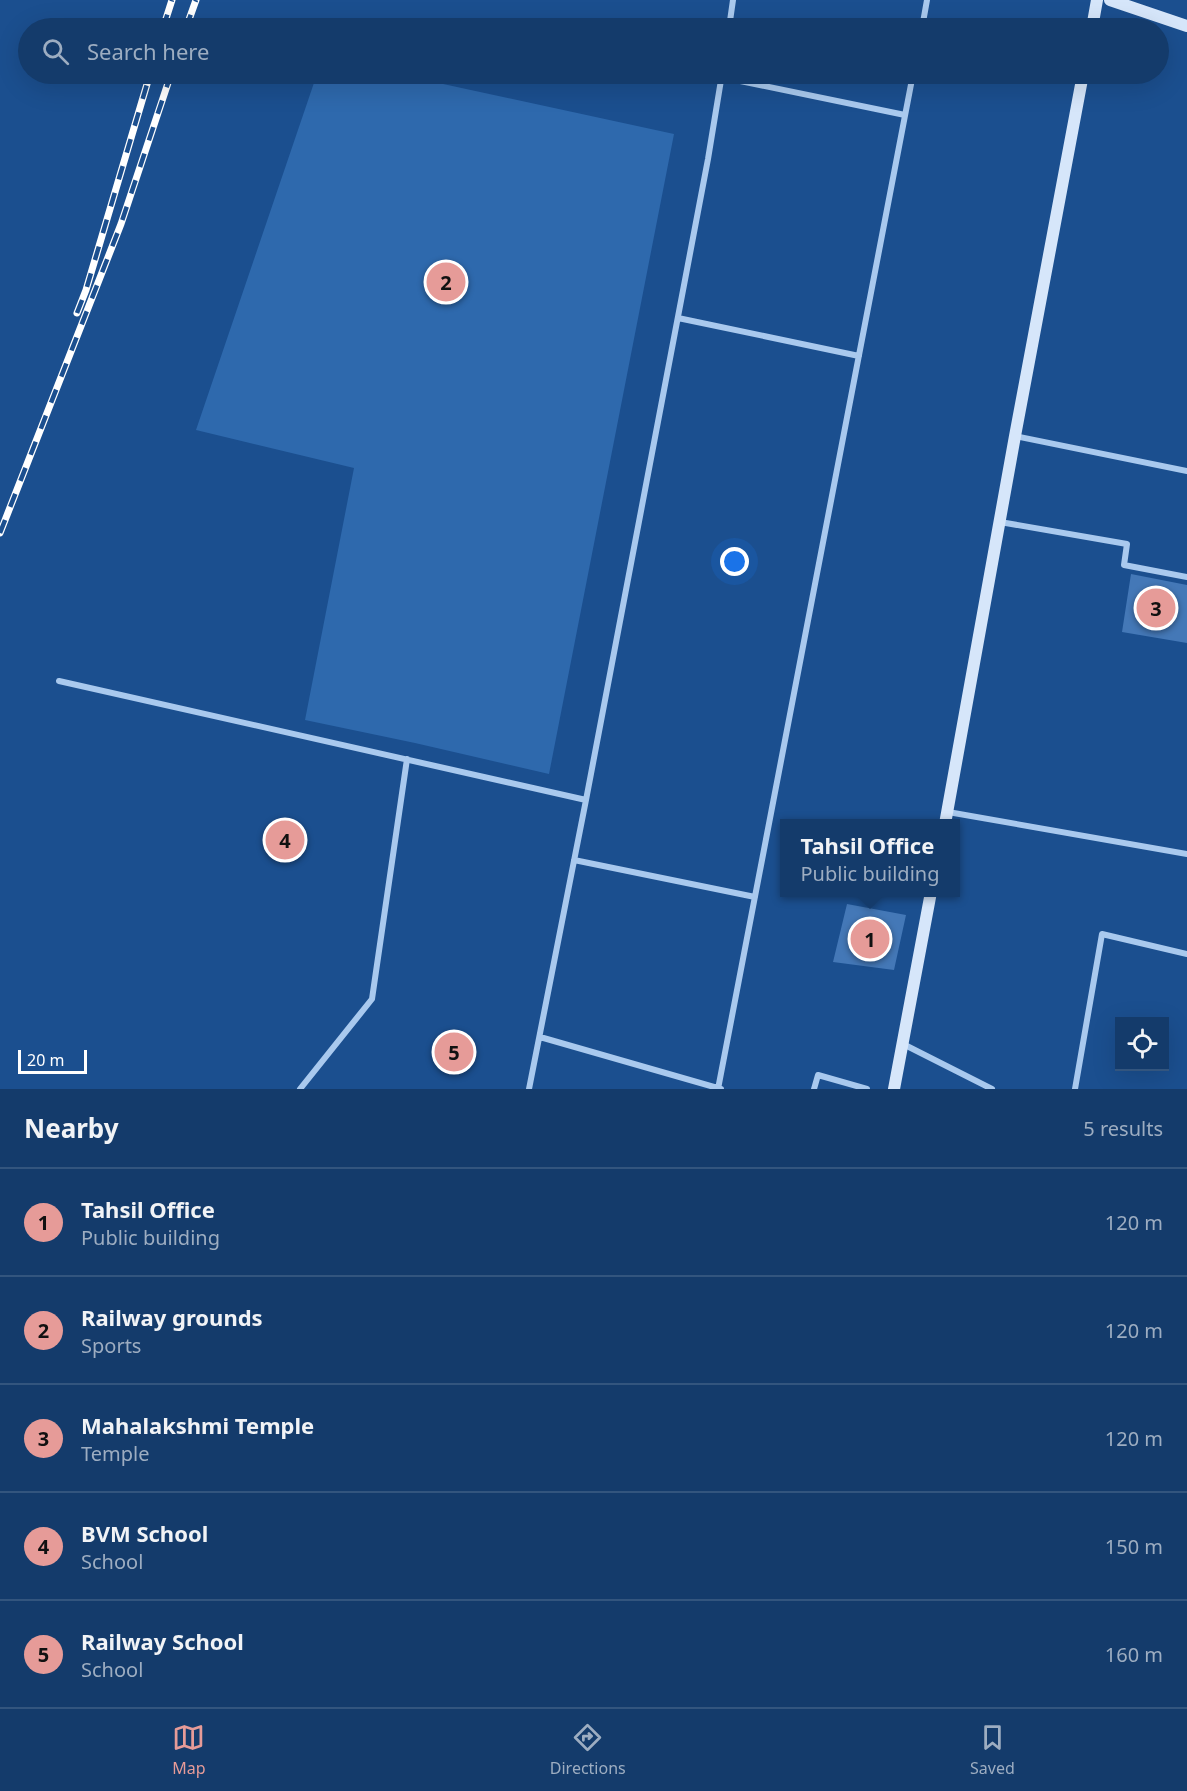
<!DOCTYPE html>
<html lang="en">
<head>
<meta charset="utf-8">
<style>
  body { margin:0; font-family:"Noto Sans",sans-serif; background:#214673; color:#f1f3f6 }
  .controls { position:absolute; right:18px; bottom:18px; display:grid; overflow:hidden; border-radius:0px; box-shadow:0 6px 24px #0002 }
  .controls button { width:54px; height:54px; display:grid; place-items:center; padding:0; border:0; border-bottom:2px solid #33557e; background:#143b6b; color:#f1f3f6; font:30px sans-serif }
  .scale { position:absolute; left:18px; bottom:15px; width:69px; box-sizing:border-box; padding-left:6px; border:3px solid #fff; border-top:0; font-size:16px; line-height:21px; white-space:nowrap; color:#fff; -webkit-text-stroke:4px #1b4f8f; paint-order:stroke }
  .you { position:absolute; left:735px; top:562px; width:21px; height:21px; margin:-15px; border:4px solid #fff; border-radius:50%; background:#1a73e8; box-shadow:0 0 0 9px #1a73e833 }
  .badge { display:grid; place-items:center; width:39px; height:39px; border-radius:50%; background:#e69b98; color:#111; font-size:20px; font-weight:700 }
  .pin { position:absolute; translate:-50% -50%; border:3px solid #fff; box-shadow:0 2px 6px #0006 }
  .popup { position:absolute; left:780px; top:819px; width:180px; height:78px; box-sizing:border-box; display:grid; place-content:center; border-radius:0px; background:#143b6b; filter:drop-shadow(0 2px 4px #0005); font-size:20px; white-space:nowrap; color:#9dadc1 }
  .popup b { font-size:22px; color:#f1f3f6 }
  .popup::after { content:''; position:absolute; left:50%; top:100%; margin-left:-12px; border:12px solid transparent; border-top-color:#143b6b }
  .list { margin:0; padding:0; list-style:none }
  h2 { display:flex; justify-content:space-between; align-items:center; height:78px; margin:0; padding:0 24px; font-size:26px }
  h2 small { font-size:20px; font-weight:400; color:#9dadc1 }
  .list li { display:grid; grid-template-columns:39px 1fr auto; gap:18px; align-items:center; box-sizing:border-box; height:108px; padding:0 24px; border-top:2px solid #33557e }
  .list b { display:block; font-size:22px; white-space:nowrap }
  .list p { margin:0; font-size:20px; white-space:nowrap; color:#9dadc1 }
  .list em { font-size:20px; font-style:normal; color:#9dadc1 }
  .icon { flex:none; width:33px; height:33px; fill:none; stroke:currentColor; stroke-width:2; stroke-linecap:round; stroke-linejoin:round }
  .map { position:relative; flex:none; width:1187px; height:1089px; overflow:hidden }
  .search { position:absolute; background:#143b6b; box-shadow:0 6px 24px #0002; left:18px; right:18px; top:18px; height:66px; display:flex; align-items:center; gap:15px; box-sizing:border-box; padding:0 21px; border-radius:33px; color:#9dadc1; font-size:22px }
  .sheet { height:618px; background:#143b6b }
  nav { display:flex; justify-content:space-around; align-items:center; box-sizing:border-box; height:84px; border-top:2px solid #33557e; background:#143b6b; font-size:16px; color:#9dadc1 }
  nav a { display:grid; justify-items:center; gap:3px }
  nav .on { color:#e69b98 }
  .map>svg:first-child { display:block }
  .green { fill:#2e69ad }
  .building { fill:#4478b7 }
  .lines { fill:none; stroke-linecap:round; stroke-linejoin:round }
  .minor { stroke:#a9c9ee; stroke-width:6 }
  .secondary { stroke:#d6e6fa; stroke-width:12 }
  .rail-casing { stroke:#fff; stroke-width:7 }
  .rail { stroke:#1b4f8f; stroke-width:4.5; stroke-dasharray:14; stroke-linecap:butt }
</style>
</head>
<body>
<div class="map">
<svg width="1187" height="1089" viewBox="0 0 1187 1089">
  <rect width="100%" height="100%" fill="#1b4f8f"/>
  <path class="green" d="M317 74H397L674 134 549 774 415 743 305 720 354 468 196 430Z"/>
  <path class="building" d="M1131 574 1187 585V643L1122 632Z
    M847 904 906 915 894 970 833 962Z"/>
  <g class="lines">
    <path class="minor" d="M729 28 733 0
      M922 28 927 0
      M721 77 905 115
      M678 318 859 356
      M1015 436 1187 471
      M1000 522 1127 544 1124 565 1187 577
      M59 681 586 800
      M948 812 1187 854
      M574 860 755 897
      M540 1037 721 1089
      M903 1044 992 1089
      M300 1089 372 999 407 759
      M529 1089 586 800 708 159 722 74
      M718 1089 913 74
      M814 1089 818 1075 867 1089
      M1075 1089 1102 934 1187 954"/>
    <path class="secondary" d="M1110 0 1187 26
      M1092 28 1097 0
      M945 824 1015 436 1083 74
      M894 1089 931 892"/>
    <g class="rail-casing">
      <path id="rail" d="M163 28 172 0
        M186 28 196 0
        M77 313 86 290 150 74
        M0 533 121 224 171 74"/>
    </g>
    <use href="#rail" class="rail"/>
  </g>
</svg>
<div class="controls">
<button><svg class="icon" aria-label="locate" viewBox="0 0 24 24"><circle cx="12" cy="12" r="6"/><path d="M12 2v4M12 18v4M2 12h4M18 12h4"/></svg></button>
</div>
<div class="scale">20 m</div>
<div class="you"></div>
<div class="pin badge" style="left:870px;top:939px">1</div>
<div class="popup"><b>Tahsil Office</b>Public building</div>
<div class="pin badge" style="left:446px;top:282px">2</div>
<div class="pin badge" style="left:1156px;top:608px">3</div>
<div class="pin badge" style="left:285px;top:840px">4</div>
<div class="pin badge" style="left:454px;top:1052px">5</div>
<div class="search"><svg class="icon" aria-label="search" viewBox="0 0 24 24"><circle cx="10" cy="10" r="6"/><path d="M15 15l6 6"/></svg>Search here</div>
</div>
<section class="sheet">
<h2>Nearby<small>5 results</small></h2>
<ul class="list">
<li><span class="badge">1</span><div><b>Tahsil Office</b><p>Public building</p></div><em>120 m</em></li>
<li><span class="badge">2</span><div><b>Railway grounds</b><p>Sports</p></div><em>120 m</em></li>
<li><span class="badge">3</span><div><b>Mahalakshmi Temple</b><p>Temple</p></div><em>120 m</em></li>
<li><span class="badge">4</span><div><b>BVM School</b><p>School</p></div><em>150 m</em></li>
<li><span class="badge">5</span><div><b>Railway School</b><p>School</p></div><em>160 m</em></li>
</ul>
</section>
<nav>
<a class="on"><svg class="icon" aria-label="map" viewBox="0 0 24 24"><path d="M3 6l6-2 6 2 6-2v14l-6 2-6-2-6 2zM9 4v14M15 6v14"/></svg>Map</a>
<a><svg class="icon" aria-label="directions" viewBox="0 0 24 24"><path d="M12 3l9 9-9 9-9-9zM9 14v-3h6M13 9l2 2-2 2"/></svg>Directions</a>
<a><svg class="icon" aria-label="saved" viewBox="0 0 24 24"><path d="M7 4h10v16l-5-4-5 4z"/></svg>Saved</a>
</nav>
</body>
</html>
